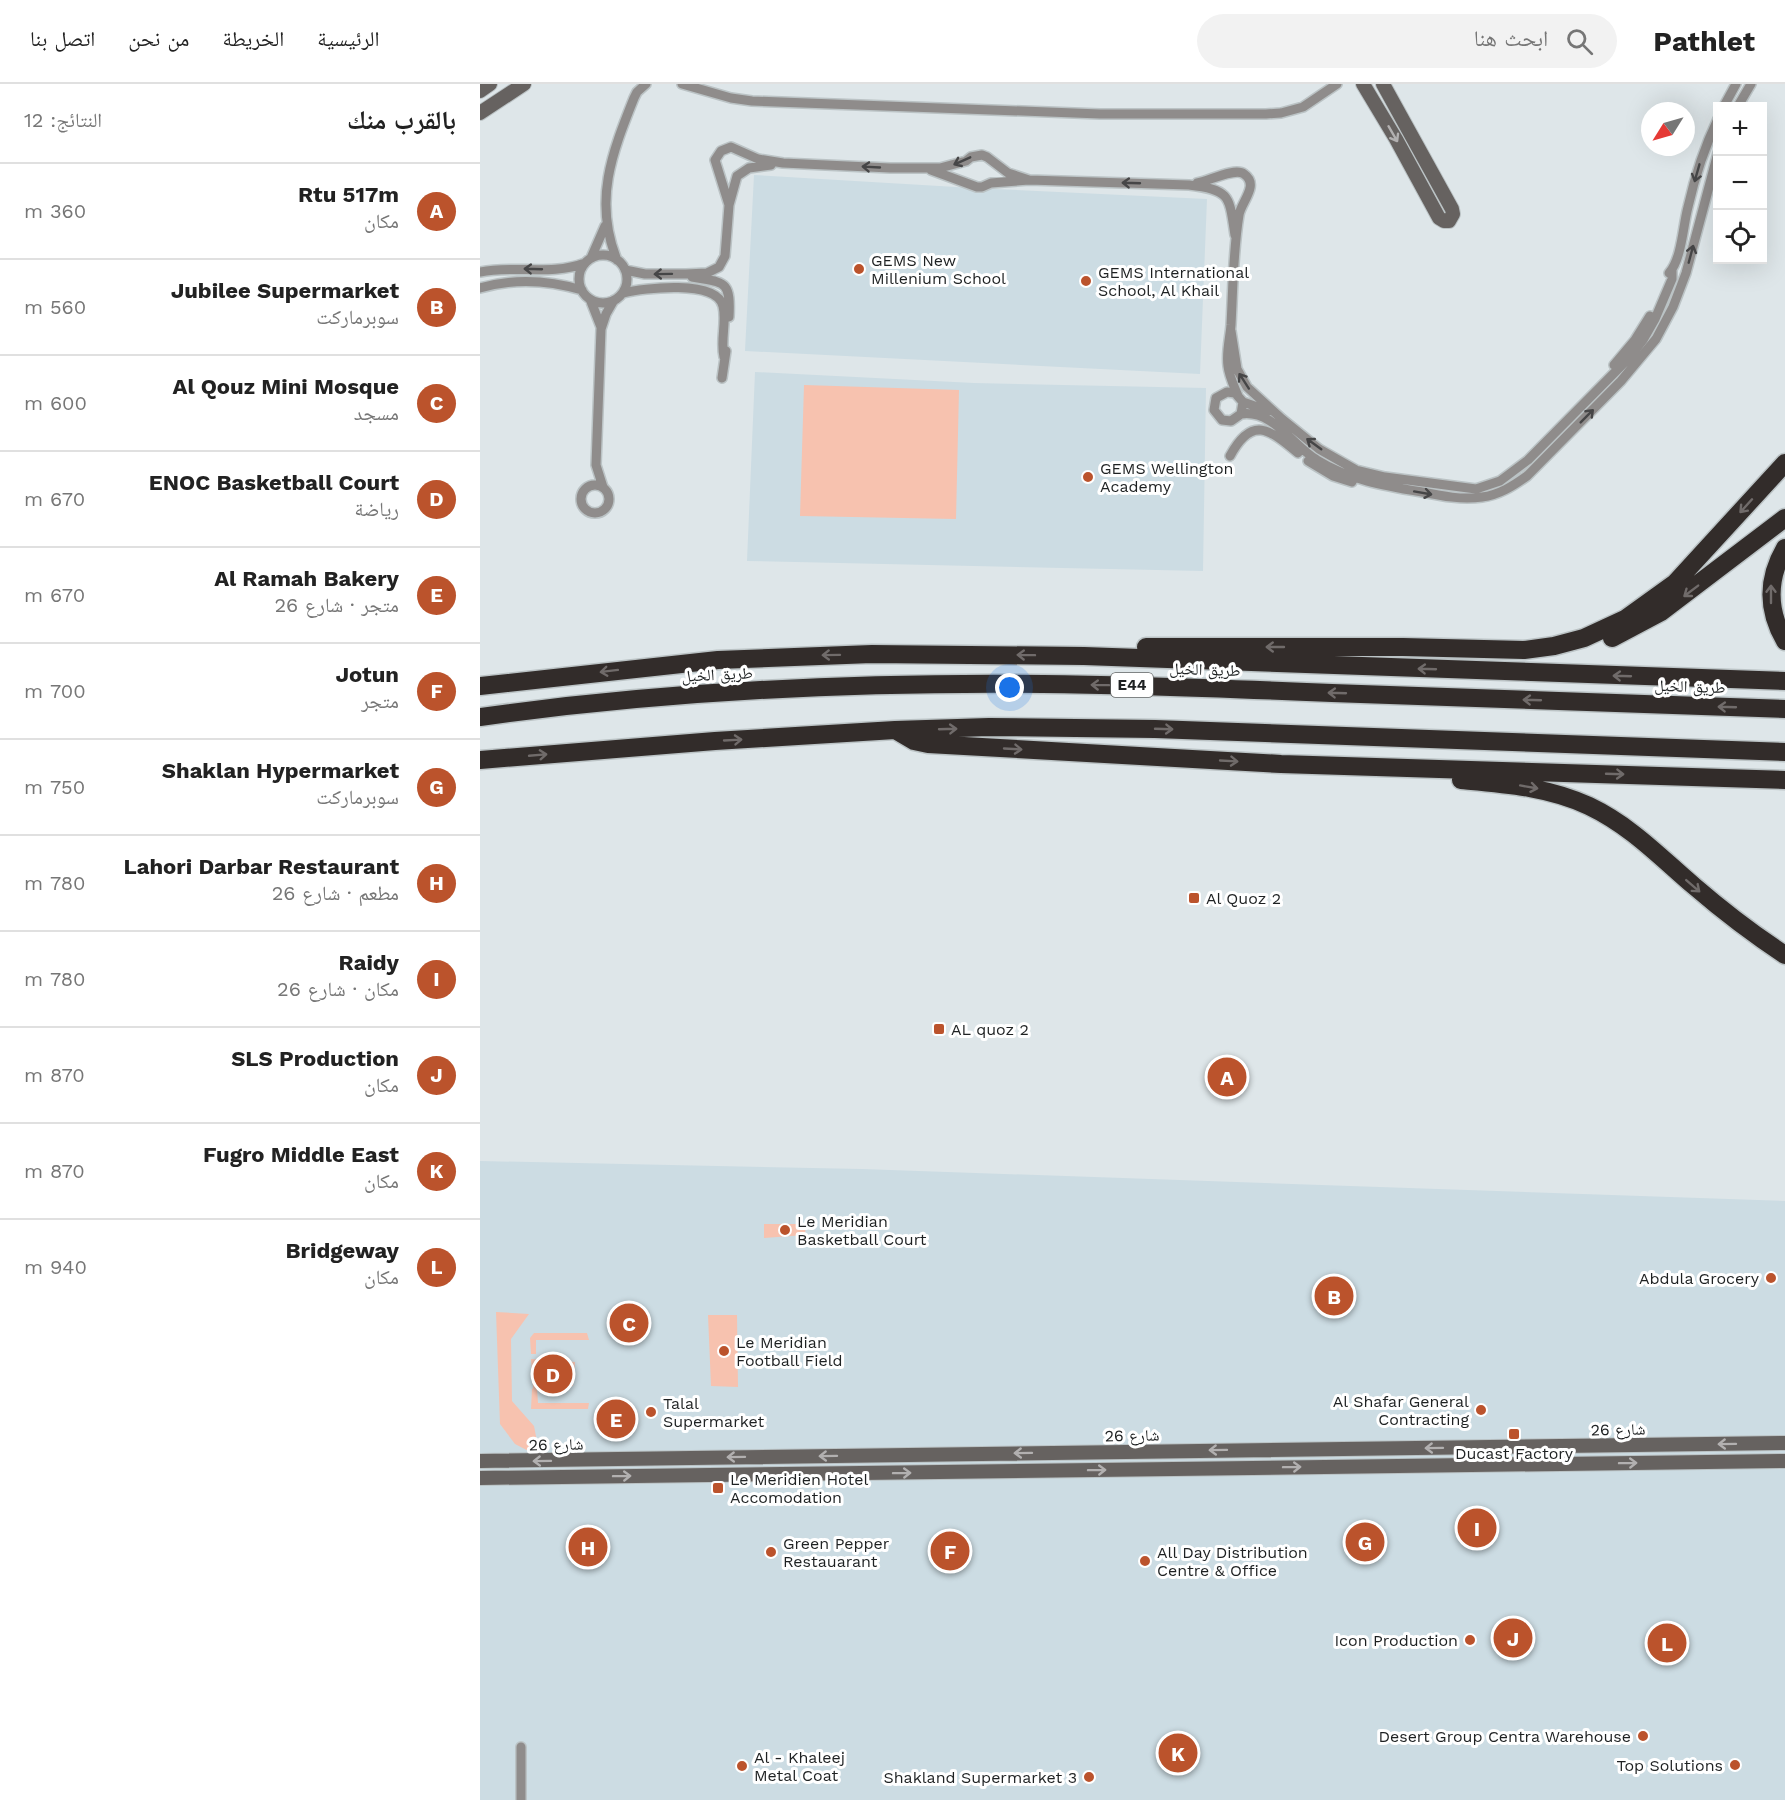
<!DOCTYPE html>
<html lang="ar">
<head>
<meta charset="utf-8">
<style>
  body { margin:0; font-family:"Work Sans","Noto Naskh Arabic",sans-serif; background:#f2f2f2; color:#222; direction:rtl }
  .controls { position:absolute; right:18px; top:18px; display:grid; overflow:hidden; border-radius:0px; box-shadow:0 6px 24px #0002 }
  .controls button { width:54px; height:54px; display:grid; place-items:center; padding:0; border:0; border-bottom:2px solid #e0e0e0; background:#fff; color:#222; font:30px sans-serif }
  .compass { position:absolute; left:1161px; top:18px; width:54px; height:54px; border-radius:50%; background:#fff; box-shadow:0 6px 24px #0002; rotate:233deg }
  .you { position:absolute; left:530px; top:604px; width:21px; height:21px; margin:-15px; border:4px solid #fff; border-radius:50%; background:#1a73e8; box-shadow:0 0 0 9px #1a73e833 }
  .badge { display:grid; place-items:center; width:39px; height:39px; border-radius:50%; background:#bb532c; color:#fff; font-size:20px; font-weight:700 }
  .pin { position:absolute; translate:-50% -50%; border:3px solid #fff; box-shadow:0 2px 6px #0006 }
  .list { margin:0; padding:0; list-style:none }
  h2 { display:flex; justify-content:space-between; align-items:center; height:78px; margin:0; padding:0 24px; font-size:26px }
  h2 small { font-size:20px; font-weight:400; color:#767676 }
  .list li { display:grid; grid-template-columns:39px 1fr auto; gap:18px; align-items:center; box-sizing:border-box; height:96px; padding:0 24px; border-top:2px solid #e0e0e0 }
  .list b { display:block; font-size:22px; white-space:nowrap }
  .list p { margin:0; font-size:20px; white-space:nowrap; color:#767676 }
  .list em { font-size:20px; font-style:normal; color:#767676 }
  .icon { flex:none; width:33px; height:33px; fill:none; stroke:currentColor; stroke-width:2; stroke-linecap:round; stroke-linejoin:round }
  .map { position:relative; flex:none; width:1305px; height:1716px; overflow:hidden; direction:ltr }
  header { display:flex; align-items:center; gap:36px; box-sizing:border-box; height:84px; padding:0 30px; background:#fff; border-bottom:2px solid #e0e0e0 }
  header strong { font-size:28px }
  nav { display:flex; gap:33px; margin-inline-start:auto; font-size:21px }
  .search { width:420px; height:54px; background:#f2f2f2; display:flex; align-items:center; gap:15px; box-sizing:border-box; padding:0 21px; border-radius:33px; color:#767676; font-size:22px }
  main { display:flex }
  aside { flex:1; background:#fff }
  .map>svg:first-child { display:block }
  .built { fill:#ccdce3 }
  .green { fill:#f7c2af }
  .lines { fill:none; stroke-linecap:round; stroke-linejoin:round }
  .street-casing { stroke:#bbc3c5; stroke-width:12 }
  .secondary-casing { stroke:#bbc3c5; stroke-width:16 }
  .highway-casing { stroke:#bbc3c5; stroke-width:21 }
  .street { stroke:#8f8c8b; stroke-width:9 }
  .secondary { stroke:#666260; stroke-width:14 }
  .highway { stroke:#322c2a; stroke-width:18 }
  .oneway { stroke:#b2b0b0 }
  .oneway2 { stroke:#464647 }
  .oneway3 { stroke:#706b6a }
  .poi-dot { fill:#bb532c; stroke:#fff; stroke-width:2 }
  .labels { text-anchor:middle; stroke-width:6; stroke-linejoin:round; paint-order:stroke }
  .shield { fill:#fff; stroke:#626464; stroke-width:1.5 }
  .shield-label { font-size:15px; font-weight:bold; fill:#1e2122 }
  .poi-label { font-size:16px; fill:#1e2122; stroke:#fff; text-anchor:start }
  .street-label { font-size:16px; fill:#1e2122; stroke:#fff }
</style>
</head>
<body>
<header>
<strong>Pathlet</strong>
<div class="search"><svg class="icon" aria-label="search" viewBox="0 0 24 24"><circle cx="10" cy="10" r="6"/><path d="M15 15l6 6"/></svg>ابحث هنا</div>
<nav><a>الرئيسية</a><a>الخريطة</a><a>من نحن</a><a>اتصل بنا</a></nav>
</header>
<main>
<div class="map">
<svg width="1305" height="1716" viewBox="0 0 1305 1716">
  <rect width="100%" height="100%" fill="#dee6e9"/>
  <path class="built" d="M274 91 493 104 727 115 720 290 265 267Z
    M275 288 494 299 726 304 723 487 267 477Z
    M0 1077 382 1085 1305 1117V1716H0Z"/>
  <path class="green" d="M324 301 479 306 476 435 320 432Z
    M284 1140H326L325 1151 284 1154Z
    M16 1228 49 1230 31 1255 32 1317 54 1342 60 1373 35 1360 20 1340Z
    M228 1231H257L258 1303 231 1302Z
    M54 1249H107L109 1256H56V1270H51L50 1254Z
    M51 1275 95 1278 93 1302 57 1304 58 1319H109L108 1325H51L52 1305 53 1304Z"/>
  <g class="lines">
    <g class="street-casing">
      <path id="street" d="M202 0 251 14 272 17 620 30H786L801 29 823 23 857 0
        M1244 22 1256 0
        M1258 22 1271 0
        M451 86 497 103H502L511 99 549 96 709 101C751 106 749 112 755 151
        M717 99C729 97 755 83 764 90 780 101 761 118 759 131 753 167 753 204 751 241 750 254 746 268 748 282 749 292 754 302 758 312
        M249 121 235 76 241 67 251 63 278 75 303 79 410 84H460L486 77 491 73 502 71 507 73 528 89 549 96
        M99 195a24 24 0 1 1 48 0a24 24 0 1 1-48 0Z
        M111 174 125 142
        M137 176C113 117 132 69 154 14L157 8 166 0
        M145 186 165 190H206L227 189 239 183 245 172 249 121 257 92 269 84 291 81
        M0 188C35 181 71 192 105 179
        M1189 189C1202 175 1203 141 1208 123 1215 92 1224 64 1238 35
        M212 193C244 199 251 195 249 233
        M0 204C34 194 68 196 102 206
        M143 209C164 204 236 195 243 222 247 238 240 256 244 273
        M110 215 121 243
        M751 247 757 285 767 303 802 335 839 365 876 386 905 393 996 405 1020 397 1048 376 1148 275 1163 256 1175 235 1192 195V186
        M1134 281 1155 256 1170 232
        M242 294 246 267
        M763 318 761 330 751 337 742 336 734 326 736 314 747 308 755 309 763 318 789 327
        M761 330C793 325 813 362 837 376 869 396 906 402 942 408 962 412 982 416 1002 413 1019 411 1033 402 1047 392L1141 297 1176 255 1193 223 1206 189 1238 69
        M750 372C772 331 789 345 818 369
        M828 377 853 392 872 398
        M101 415a14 14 0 1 1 28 0a14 14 0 1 1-28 0Z
        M123 403 116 381 121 245 126 230 134 216
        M41 1663V1716"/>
    </g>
    <g class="secondary-casing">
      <path id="secondary" d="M883 0 916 55 959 134 964 137H969L973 130 972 125 903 0
        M0 7 10 0
        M0 29 44 0
        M0 1377 1305 1359
        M0 1394 1305 1377"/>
    </g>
    <g class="highway-casing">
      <path id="highway" d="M1305 464C1287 495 1287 526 1305 557
        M1132 554 1181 528 1305 434
        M666 563H923L1044 566 1074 562 1104 554 1145 535 1195 499 1305 379
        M0 602 238 576 392 570 604 572 1305 597
        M0 633C186 607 375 598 563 600 660 601 756 605 852 609 1003 614 1154 620 1305 625
        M417 647 434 657 448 660 801 680 1305 696
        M0 676 235 657 415 646 509 643 675 645 1305 668
        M981 696C1025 700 1069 703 1109 722 1151 742 1180 773 1214 802 1243 827 1273 850 1305 871"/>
    </g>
    <use href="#street" class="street"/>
    <use href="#secondary" class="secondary"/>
    <use href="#highway" class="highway"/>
  </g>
  <defs><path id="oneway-shaft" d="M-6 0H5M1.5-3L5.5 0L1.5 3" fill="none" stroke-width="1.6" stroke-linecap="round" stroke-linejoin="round" transform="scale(1.5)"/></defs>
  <g class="oneway">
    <use href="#oneway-shaft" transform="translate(913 50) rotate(60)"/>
    <use href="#oneway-shaft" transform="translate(1247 1360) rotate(179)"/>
    <use href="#oneway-shaft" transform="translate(954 1364) rotate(179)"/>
    <use href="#oneway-shaft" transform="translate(738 1366) rotate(179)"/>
    <use href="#oneway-shaft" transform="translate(543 1369) rotate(179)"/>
    <use href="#oneway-shaft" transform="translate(348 1372) rotate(179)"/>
    <use href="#oneway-shaft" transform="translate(256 1373) rotate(179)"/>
    <use href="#oneway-shaft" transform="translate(62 1377) rotate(179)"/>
    <use href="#oneway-shaft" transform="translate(1148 1379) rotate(-1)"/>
    <use href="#oneway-shaft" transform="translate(812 1383) rotate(-1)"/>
    <use href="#oneway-shaft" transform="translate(617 1386) rotate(-1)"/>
    <use href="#oneway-shaft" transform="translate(422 1389) rotate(-1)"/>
    <use href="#oneway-shaft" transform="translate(142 1392) rotate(-1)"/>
  </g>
  <g class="oneway2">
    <use href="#oneway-shaft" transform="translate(482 77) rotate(156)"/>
    <use href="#oneway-shaft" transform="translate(391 83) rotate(-177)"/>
    <use href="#oneway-shaft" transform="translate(1217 89) rotate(106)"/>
    <use href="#oneway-shaft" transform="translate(651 99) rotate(-178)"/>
    <use href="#oneway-shaft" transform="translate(1211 170) rotate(-75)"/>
    <use href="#oneway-shaft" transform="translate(53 185) rotate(-178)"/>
    <use href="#oneway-shaft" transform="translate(183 190) rotate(179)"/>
    <use href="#oneway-shaft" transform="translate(764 297) rotate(-123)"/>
    <use href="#oneway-shaft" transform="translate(1107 332) rotate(-45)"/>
    <use href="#oneway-shaft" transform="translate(834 360) rotate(-144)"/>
    <use href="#oneway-shaft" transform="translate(943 409) rotate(10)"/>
  </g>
  <g class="oneway3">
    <use href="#oneway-shaft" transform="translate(1266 422) rotate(132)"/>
    <use href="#oneway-shaft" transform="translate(1211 507) rotate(143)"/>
    <use href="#oneway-shaft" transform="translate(1291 510) rotate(-90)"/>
    <use href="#oneway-shaft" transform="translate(795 563) rotate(-180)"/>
    <use href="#oneway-shaft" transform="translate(351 571) rotate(179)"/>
    <use href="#oneway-shaft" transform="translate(546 571) rotate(-179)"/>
    <use href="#oneway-shaft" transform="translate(947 585) rotate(-178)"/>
    <use href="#oneway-shaft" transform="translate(129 587) rotate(173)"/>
    <use href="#oneway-shaft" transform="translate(1142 592) rotate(-178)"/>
    <use href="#oneway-shaft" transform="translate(620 601) rotate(-179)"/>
    <use href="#oneway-shaft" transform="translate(857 609) rotate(-178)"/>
    <use href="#oneway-shaft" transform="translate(1052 616) rotate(-178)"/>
    <use href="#oneway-shaft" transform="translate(1247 623) rotate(-178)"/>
    <use href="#oneway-shaft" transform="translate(468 645) rotate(-2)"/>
    <use href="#oneway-shaft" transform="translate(684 645) rotate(2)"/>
    <use href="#oneway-shaft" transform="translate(253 656) rotate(-3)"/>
    <use href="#oneway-shaft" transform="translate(533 665) rotate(3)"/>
    <use href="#oneway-shaft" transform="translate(58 671) rotate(-5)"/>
    <use href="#oneway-shaft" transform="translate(749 677) rotate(3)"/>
    <use href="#oneway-shaft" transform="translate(1135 690) rotate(2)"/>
    <use href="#oneway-shaft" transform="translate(1049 703) rotate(10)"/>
    <use href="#oneway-shaft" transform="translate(1213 802) rotate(41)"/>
  </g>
  <g class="poi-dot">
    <circle cx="379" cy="185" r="6"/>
    <circle cx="606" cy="197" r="6"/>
    <circle cx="608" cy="393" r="6"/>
    <rect x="708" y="808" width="12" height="12" rx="3"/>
    <rect x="453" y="939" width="12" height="12" rx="3"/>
    <circle cx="305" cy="1146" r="6"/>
    <circle cx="1291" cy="1194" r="6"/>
    <circle cx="244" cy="1267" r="6"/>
    <circle cx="1001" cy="1326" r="6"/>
    <circle cx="171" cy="1328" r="6"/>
    <rect x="1028" y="1344" width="12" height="12" rx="3"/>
    <rect x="232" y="1398" width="12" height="12" rx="3"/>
    <circle cx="291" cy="1468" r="6"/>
    <circle cx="665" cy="1477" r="6"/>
    <circle cx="990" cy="1556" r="6"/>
    <circle cx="1163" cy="1652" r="6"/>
    <circle cx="1255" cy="1681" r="6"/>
    <circle cx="262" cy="1682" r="6"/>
    <circle cx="609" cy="1693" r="6"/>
  </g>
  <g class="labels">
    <rect class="shield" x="631" y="589" width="42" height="24" rx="4.5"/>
    <g class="shield-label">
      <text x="652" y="606">E44</text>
    </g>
    <g class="poi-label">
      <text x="391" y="182">GEMS New<tspan x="391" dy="18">Millenium School</tspan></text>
      <text x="618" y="194">GEMS International<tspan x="618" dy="18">School, Al Khail</tspan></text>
      <text x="620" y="390">GEMS Wellington<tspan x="620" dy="18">Academy</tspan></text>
      <text x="726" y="820">Al Quoz 2</text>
      <text x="471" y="951">AL quoz 2</text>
      <text x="317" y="1143">Le Meridian<tspan x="317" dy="18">Basketball Court</tspan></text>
      <text x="1279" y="1200" text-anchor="end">Abdula Grocery</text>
      <text x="256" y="1264">Le Meridian<tspan x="256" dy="18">Football Field</tspan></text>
      <text x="989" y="1323" text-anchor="end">Al Shafar General<tspan x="989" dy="18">Contracting</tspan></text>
      <text x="183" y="1325">Talal<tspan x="183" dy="18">Supermarket</tspan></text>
      <text x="1034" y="1375" text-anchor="middle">Ducast Factory</text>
      <text x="250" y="1401">Le Meridien Hotel<tspan x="250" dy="18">Accomodation</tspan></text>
      <text x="303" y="1465">Green Pepper<tspan x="303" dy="18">Restauarant</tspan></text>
      <text x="677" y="1474">All Day Distribution<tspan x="677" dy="18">Centre &amp; Office</tspan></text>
      <text x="978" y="1562" text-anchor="end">Icon Production</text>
      <text x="1151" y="1658" text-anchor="end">Desert Group Centra Warehouse</text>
      <text x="274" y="1679">Al - Khaleej<tspan x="274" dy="18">Metal Coat</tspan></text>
      <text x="1243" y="1687" text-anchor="end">Top Solutions</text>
      <text x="597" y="1699" text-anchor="end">Shakland Supermarket 3</text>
    </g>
    <g class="street-label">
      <text transform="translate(725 585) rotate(2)" y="6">طريق الخيل</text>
      <text transform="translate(237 590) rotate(-3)" y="6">طريق الخيل</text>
      <text transform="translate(1210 602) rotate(2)" y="6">طريق الخيل</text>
      <text transform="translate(1138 1345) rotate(-1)" y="6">شارع 26</text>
      <text transform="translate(652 1351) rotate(-1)" y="6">شارع 26</text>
      <text transform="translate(76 1360) rotate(-1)" y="6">شارع 26</text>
    </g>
  </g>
</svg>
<div class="controls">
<button>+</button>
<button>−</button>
<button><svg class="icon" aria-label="locate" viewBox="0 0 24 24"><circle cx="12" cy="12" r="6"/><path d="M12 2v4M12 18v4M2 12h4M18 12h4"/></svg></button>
</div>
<svg class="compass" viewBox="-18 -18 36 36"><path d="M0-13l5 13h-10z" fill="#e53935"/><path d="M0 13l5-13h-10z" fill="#767676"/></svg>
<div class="you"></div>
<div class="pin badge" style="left:747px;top:993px">A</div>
<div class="pin badge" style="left:854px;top:1212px">B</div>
<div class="pin badge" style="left:149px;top:1239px">C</div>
<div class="pin badge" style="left:73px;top:1290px">D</div>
<div class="pin badge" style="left:136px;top:1335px">E</div>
<div class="pin badge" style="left:470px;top:1467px">F</div>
<div class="pin badge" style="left:885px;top:1458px">G</div>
<div class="pin badge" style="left:108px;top:1463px">H</div>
<div class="pin badge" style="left:997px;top:1444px">I</div>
<div class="pin badge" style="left:1033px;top:1554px">J</div>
<div class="pin badge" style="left:698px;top:1669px">K</div>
<div class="pin badge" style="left:1187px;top:1559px">L</div>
</div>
<aside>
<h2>بالقرب منك<small>النتائج: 12</small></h2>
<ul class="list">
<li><span class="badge">A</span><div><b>Rtu 517m</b><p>مكان</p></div><em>360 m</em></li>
<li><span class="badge">B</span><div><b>Jubilee Supermarket</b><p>سوبرماركت</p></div><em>560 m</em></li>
<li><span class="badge">C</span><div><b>Al Qouz Mini Mosque</b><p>مسجد</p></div><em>600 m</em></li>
<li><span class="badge">D</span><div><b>ENOC Basketball Court</b><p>رياضة</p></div><em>670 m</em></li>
<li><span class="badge">E</span><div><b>Al Ramah Bakery</b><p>متجر · شارع 26</p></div><em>670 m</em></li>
<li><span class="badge">F</span><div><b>Jotun</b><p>متجر</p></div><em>700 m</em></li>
<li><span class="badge">G</span><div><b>Shaklan Hypermarket</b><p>سوبرماركت</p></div><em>750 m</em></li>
<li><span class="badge">H</span><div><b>Lahori Darbar Restaurant</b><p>مطعم · شارع 26</p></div><em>780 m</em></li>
<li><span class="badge">I</span><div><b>Raidy</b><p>مكان · شارع 26</p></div><em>780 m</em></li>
<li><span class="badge">J</span><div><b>SLS Production</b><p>مكان</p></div><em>870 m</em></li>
<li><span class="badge">K</span><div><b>Fugro Middle East</b><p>مكان</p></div><em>870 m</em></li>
<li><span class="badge">L</span><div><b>Bridgeway</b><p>مكان</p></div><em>940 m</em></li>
</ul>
</aside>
</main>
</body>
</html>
